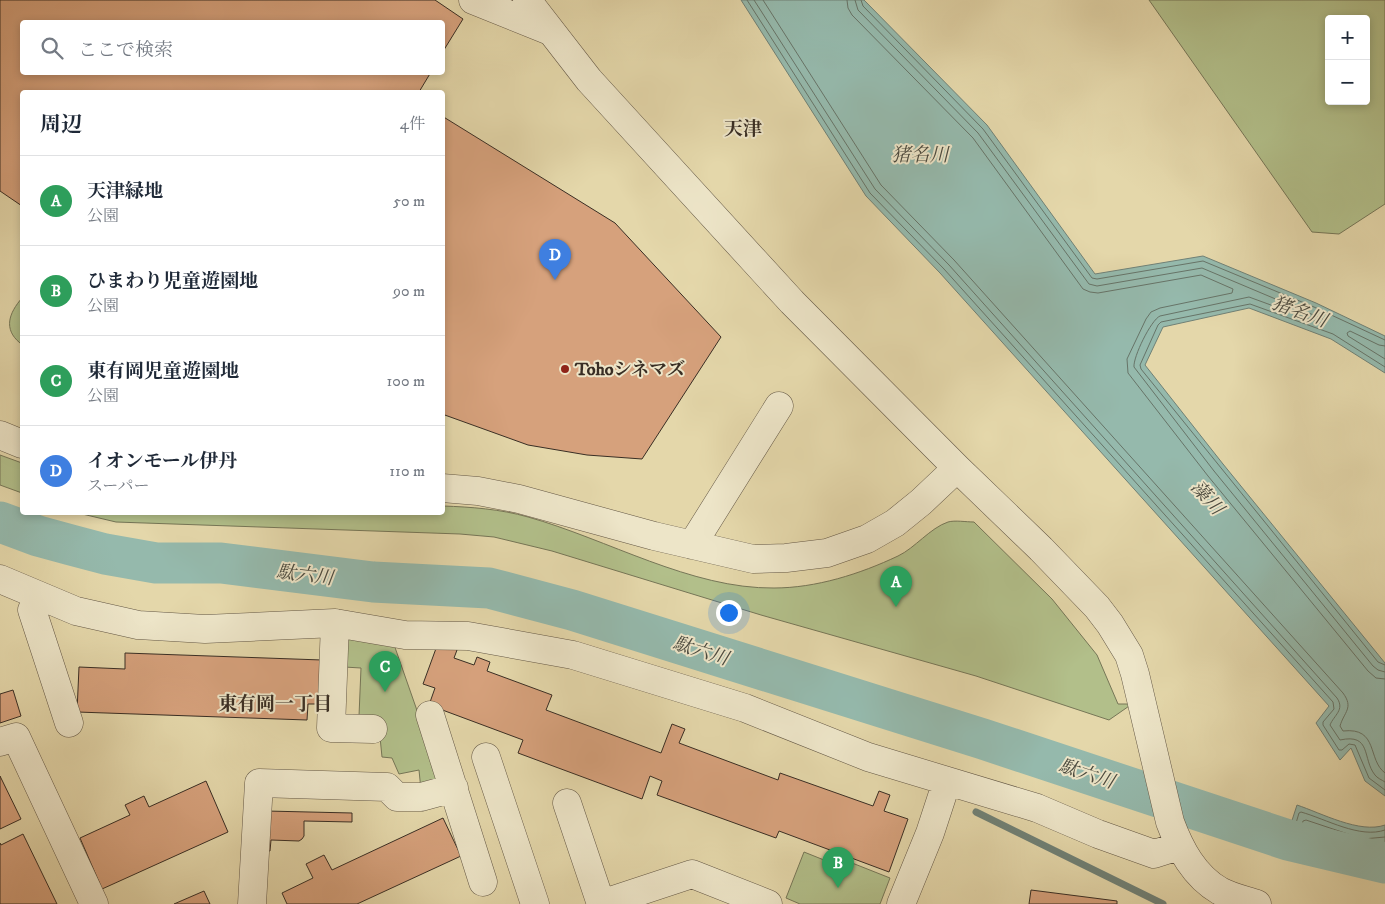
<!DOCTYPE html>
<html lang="ja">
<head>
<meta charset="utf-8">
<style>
  body { margin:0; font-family:"IM FELL DW Pica","Noto Serif JP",serif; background:#f6f6f7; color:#1f2937 }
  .controls { position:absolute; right:15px; top:15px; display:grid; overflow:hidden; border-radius:5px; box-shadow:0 2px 8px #0003 }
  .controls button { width:45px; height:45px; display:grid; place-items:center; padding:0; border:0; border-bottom:1px solid #e0e1e3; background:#fff; color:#1f2937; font:25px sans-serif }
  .you { position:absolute; left:728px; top:612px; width:18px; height:18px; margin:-12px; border:4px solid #fff; border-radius:50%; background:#1a73e8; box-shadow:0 0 0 8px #1a73e833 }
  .badge { display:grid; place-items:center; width:32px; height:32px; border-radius:50%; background:#111827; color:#fff; font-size:16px; font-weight:700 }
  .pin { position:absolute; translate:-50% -41px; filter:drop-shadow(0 1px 2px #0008) }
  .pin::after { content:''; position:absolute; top:26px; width:18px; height:15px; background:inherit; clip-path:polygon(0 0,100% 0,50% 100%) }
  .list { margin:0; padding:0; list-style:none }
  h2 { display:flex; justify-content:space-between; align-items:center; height:65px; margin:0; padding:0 20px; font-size:21px }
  h2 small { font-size:16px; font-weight:400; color:#747a83 }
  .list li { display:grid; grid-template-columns:32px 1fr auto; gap:15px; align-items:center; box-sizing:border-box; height:90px; padding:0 20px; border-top:1px solid #e0e1e3 }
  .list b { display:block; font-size:19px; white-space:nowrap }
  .list p { margin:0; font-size:16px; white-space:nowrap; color:#747a83 }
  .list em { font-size:16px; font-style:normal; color:#747a83 }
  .icon { flex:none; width:28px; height:28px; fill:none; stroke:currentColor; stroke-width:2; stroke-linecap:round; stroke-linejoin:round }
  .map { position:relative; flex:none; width:1385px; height:904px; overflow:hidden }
  .search { position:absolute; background:#fff; box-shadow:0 2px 8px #0003; left:20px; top:20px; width:425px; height:55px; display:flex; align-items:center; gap:12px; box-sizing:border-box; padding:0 18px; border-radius:5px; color:#747a83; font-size:19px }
  .panel { position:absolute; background:#fff; box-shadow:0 2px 8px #0003; left:20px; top:90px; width:425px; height:425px; border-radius:5px }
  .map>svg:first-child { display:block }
  .green { fill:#b2bf8a; stroke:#767657; fill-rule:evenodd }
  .water { fill:#95b9ac; stroke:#708176 }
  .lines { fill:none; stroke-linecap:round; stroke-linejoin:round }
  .shore { stroke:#677468; stroke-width:1 }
  .stream { stroke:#708176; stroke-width:7 }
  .river { stroke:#95b9ac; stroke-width:41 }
  .building { fill:#d6a17c; stroke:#392e24 }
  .minor-casing { stroke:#645846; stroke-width:29 }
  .minor { stroke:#ede5c8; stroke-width:28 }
  .poi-dot { fill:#8f2418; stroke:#ede5c8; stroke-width:2 }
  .labels { text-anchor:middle; stroke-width:4; stroke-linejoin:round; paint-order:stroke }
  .poi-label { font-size:18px; font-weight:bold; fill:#392e24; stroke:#ede5c8; text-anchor:start }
  .neighbourhood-label { font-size:19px; font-weight:bold; fill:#392e24; stroke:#ede5c8 }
  .water-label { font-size:19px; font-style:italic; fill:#4b4a3f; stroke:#ede5c8 }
</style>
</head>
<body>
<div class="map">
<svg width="1385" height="904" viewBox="0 0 1385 904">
  <rect width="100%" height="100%" fill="#e4d7aa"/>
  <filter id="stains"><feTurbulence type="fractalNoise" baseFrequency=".004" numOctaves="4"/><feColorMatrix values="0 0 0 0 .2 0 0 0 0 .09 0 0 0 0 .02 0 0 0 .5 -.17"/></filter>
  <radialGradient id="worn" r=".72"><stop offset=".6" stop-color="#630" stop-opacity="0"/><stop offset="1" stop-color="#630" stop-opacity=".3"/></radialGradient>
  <path class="green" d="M1149 0H1385V204L1339 234 1312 232ZM1329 19H1366V101H1329Z
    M22 298V341L20 343C3 329 9 313 22 298Z
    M0 455 22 463V493L0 485Z
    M443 506C471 507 500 509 528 517 607 539 691 589 774 588 816 588 860 574 898 556 915 548 930 528 948 522 955 520 966 522 974 522L1052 599 1097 655 1118 704H1132L1109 720 976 676 761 615 552 551 494 537 460 534 116 522 78 513 442 512Z
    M346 632 391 636 442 782 421 790 419 770 399 774 392 758 382 757 378 717 359 716 361 668 344 667Z
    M804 852 834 864 837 857 890 878 880 904H800L786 898Z"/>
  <path class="water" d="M741 0H864L987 125 1095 274 1203 256 1316 303 1385 336V373L1331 339 1249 308 1163 327 1145 365 1223 464 1385 663V796L1365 781 1351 748 1340 760 1316 723 1329 706 940 273 866 196Z
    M1297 805C1321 813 1360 834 1385 825V879L1367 871 1284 845Z"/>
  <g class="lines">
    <path class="shore" d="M747 0 870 193 944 269 1333 702 1334 709 1323 722V725L1339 750H1342L1349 744 1355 745 1369 778 1385 790
      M754 0 875 189 949 265 1337 698C1345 710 1334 715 1330 725L1340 740C1372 733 1362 759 1375 775 1377 778 1382 780 1385 782
      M763 0 881 185 954 260 1343 693C1354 708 1344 712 1340 726L1343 731C1379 727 1367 760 1385 773
      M847 0 848 8 852 15 973 138 1083 289 1090 292 1098 293 1201 275 1233 289 1232 293 1160 308 1151 312 1146 319 1127 359 1128 373 1208 476 1368 671 1376 678 1385 679
      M855 0 858 10 978 133 1089 284 1097 286 1202 268 1323 319V321L1320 323 1249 297 1160 316C1151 320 1133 357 1134 367L1214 471 1373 666 1378 670 1385 672
      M861 0 863 6 983 129 1092 278 1097 279 1203 261 1314 307 1385 340
      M1385 346 1379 345 1350 331 1347 333 1348 336 1385 359
      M1385 367 1333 334 1250 304 1161 322 1158 325 1140 365 1141 369 1378 662 1385 665
      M1385 830C1360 839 1326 819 1301 812L1299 813 1291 840 1293 842 1368 866 1385 873
      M1385 837 1363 839 1306 820 1303 821 1299 836 1301 838 1370 860 1385 866"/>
    <path class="stream" d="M976 812 1163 904"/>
    <path class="river" d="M0 522 38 536 71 545 105 554 156 563H221L373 582 489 588 572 610 983 739 1288 840 1385 863"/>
  </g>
  <path class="building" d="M0 0H435L463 19 442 53V22H22V72H431L419 92H22V206L0 191Z
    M442 116 615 223 721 337 642 459 587 455 528 445 442 414Z
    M438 643 457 650 454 658 474 665 477 657 490 662 487 671 552 695 546 710 661 753 672 724 685 729 679 743 778 780 780 773 873 806 879 791 890 795 884 811 908 819 889 872 779 831 776 838 657 795 662 781 650 776 642 799 518 753 523 740 429 705 435 688 423 684Z
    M125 653 322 660 321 704H308L307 720 77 712 79 667 125 669Z
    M13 690 21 716 0 723V694Z
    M0 776 21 819 0 829Z
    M206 781 228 832 102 889 80 838 130 815 125 805 144 796 149 807Z
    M266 811 352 813V822L304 821V836L302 839 299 841 271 840 270 851 265 850Z
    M443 818 461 856 357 904H287L282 893 313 878 306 864 324 855 332 870Z
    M23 834 57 904H0V843L1 845Z
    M1031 890 1117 901V904H1029Z
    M204 891 210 904H174Z"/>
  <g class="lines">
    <g class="minor-casing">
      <path id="minor" d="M473 0 550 31
        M527 0 589 80 792 302 957 468 1041 549 1097 607 1110 624 1129 655 1135 674 1170 822C1180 849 1194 876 1220 891 1231 897 1245 900 1257 904
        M0 435 22 444
        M442 488 478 491 519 499 654 536 753 559 786 558 827 553 867 539 895 523 921 502 957 468
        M692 545 779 406
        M0 579 76 611 138 625 205 629 335 623 405 635 468 636 573 655 745 708 868 757 1037 808 1098 834 1154 854 1179 846
        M39 596 32 610 69 723
        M335 623 331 728 373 729
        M430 715 483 882
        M0 742 16 737 94 904
        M486 757 535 904
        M567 803 601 904
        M252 904 259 783 387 787 397 797H421L454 788
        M601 904 692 874 768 904
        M901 904 930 833 947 781"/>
    </g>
    <use href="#minor" class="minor"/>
  </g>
  <circle class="poi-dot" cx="565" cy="369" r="5"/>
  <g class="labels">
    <g class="poi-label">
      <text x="575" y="375">Tohoシネマズ</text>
    </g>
    <g class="neighbourhood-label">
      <text x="743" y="135">天津</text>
      <text x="275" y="710">東有岡一丁目</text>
    </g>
    <g class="water-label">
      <text x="920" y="161">猪名川</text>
      <text transform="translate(1300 311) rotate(20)" y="7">猪名川</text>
      <text transform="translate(1208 497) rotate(48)" y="7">藻川</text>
      <text transform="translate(305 574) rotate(7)" y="7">駄六川</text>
      <text transform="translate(701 650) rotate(17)" y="7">駄六川</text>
      <text transform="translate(1087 773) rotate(18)" y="7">駄六川</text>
    </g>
  </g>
  <rect width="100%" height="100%" filter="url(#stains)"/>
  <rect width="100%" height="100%" fill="url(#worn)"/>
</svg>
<div class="controls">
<button>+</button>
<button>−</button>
</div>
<div class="you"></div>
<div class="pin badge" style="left:896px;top:607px;background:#2e9e5b">A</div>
<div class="pin badge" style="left:838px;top:888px;background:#2e9e5b">B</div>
<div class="pin badge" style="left:385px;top:692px;background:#2e9e5b">C</div>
<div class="pin badge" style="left:555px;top:280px;background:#3f7fe0">D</div>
<div class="search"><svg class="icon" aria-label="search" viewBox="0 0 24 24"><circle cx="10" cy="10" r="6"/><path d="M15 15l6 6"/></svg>ここで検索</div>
<section class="panel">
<h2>周辺<small>4件</small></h2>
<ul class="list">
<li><span class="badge" style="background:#2e9e5b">A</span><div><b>天津緑地</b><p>公園</p></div><em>50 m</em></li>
<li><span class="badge" style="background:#2e9e5b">B</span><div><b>ひまわり児童遊園地</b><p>公園</p></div><em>90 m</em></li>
<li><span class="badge" style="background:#2e9e5b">C</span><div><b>東有岡児童遊園地</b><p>公園</p></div><em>100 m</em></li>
<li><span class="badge" style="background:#3f7fe0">D</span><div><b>イオンモール伊丹</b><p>スーパー</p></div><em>110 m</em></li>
</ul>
</section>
</div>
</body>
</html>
